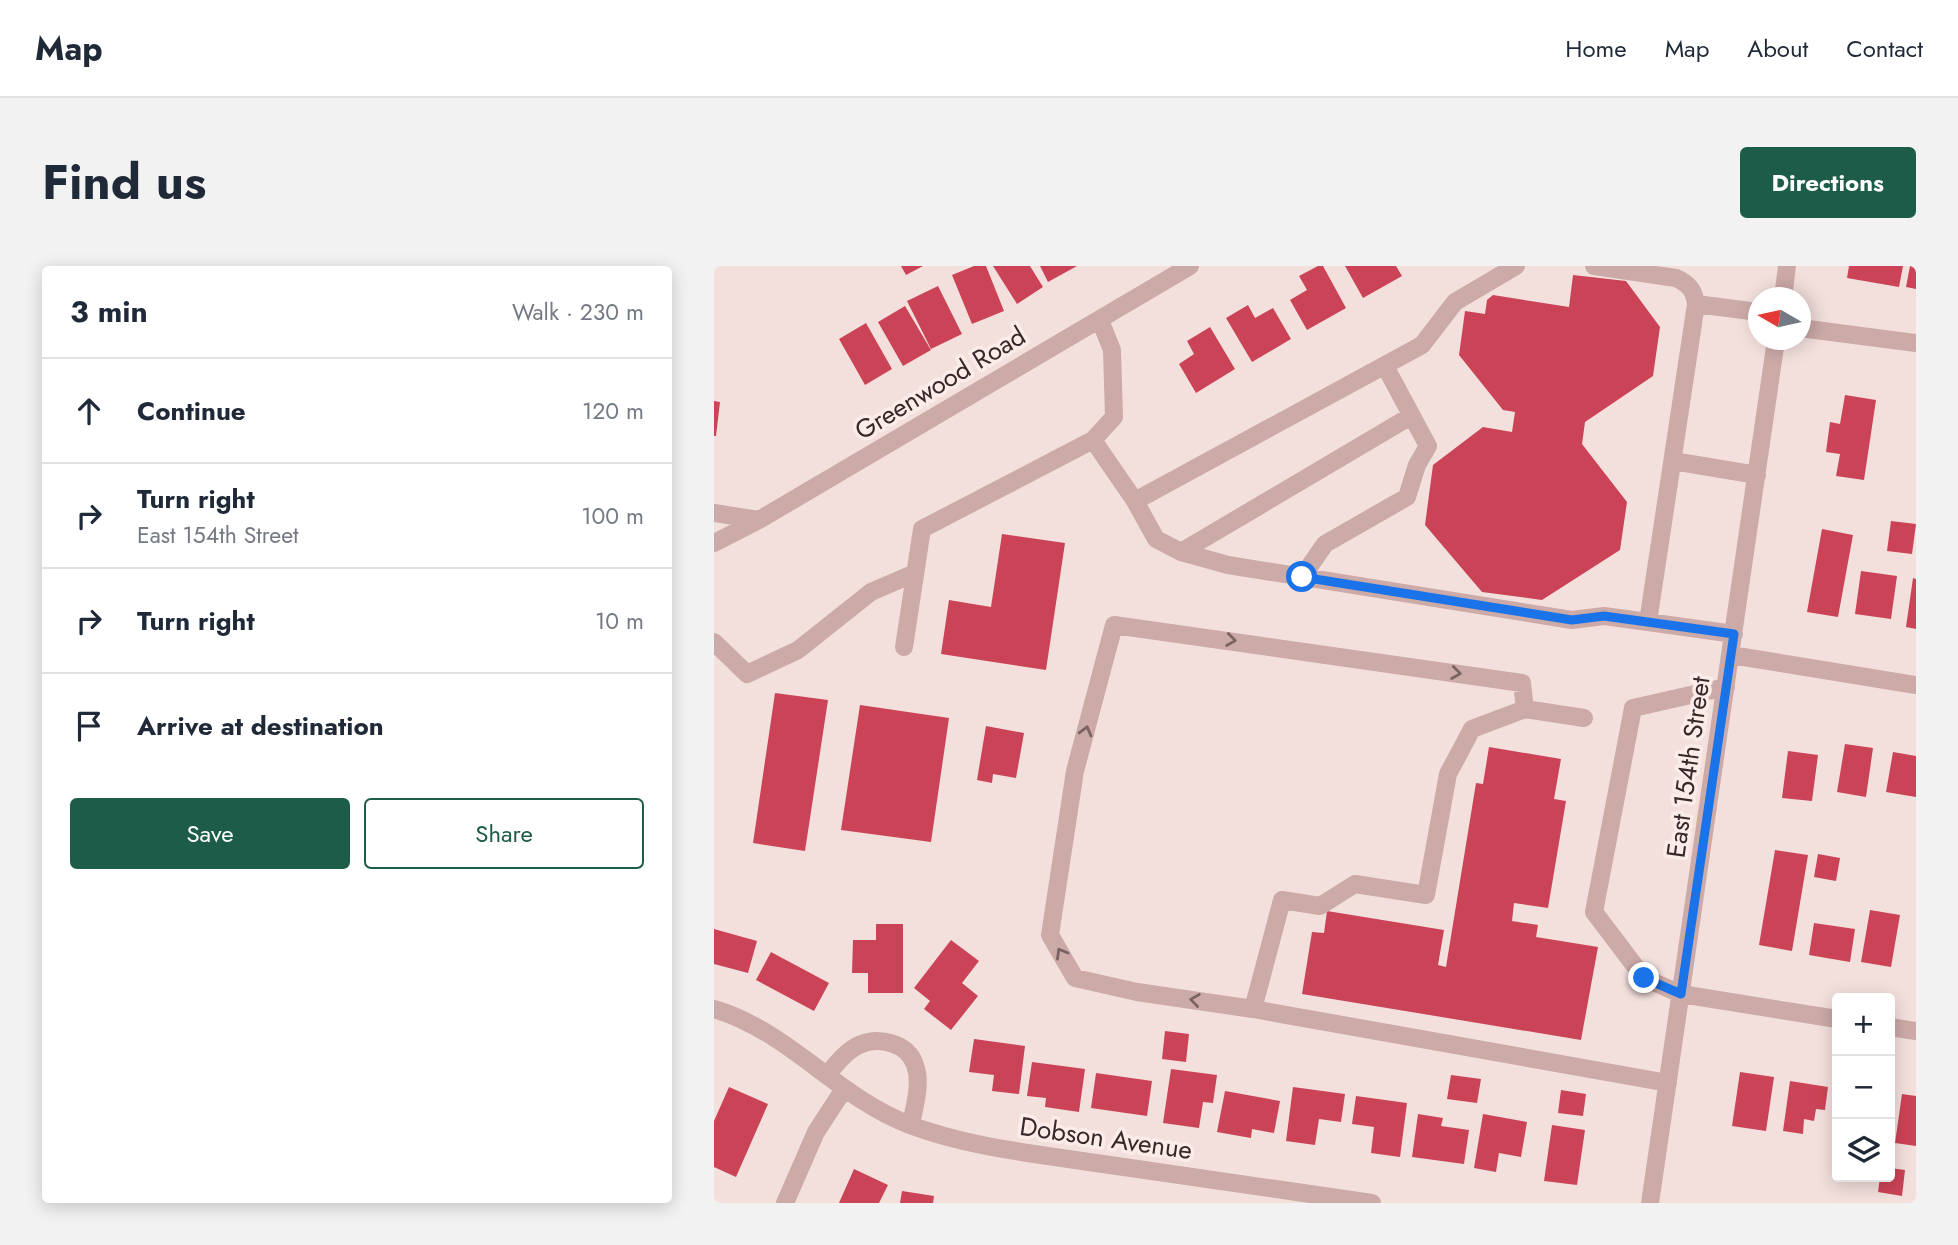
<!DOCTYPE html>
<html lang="en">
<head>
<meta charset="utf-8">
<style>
  body { margin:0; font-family:Jost,sans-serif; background:#f2f2f3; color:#1f2937 }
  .controls { position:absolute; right:21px; bottom:21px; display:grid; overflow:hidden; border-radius:7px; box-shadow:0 4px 18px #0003 }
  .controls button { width:63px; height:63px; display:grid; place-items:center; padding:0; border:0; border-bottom:2px solid #e0e1e3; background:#fff; color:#1f2937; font:35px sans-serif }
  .compass { position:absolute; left:1034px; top:21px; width:63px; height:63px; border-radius:50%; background:#fff; box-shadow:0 4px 18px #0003; rotate:279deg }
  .stop { position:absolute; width:21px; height:21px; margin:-16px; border:5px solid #1a73e8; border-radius:50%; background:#fff }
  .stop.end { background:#1a73e8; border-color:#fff; box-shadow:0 2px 7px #0008 }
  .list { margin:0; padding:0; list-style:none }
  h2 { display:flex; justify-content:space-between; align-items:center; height:91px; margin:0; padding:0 28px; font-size:30px }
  h2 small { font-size:23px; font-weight:400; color:#747a83 }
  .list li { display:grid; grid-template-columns:46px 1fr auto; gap:21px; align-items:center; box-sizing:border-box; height:105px; padding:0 28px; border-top:2px solid #e0e1e3 }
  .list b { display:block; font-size:26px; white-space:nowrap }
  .list p { margin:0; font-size:23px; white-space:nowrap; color:#747a83 }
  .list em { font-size:23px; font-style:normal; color:#747a83 }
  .actions { display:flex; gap:14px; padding:21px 28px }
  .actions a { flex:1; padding:16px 0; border:2px solid #1c5c48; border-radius:7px; text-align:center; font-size:24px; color:#1c5c48 }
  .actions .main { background:#1c5c48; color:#fff }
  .icon { flex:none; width:38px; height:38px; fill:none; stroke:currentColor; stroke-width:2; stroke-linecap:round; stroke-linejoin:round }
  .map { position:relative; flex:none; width:1202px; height:937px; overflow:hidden; border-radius:7px }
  header { display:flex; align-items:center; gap:42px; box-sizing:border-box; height:98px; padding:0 35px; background:#fff; border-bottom:2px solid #e0e1e3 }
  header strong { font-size:33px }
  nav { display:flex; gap:38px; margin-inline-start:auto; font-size:24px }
  .intro { display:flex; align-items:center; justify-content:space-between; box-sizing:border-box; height:168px; padding:0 42px }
  h1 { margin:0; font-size:49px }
  .button { padding:18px 32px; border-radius:7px; background:#1c5c48; color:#fff; font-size:24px; font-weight:700 }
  main { display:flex; gap:42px; padding:0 42px }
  aside { flex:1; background:#fff; border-radius:7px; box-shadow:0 4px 18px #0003 }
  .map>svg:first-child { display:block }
  .building { fill:#cb4356 }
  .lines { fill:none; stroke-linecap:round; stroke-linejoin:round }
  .minor { stroke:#ccaaa8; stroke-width:18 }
  .oneway { stroke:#7b6263 }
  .route { stroke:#1a73e8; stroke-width:9 }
  .labels { text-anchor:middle; stroke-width:7; stroke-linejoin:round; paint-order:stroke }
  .street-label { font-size:26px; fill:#39282a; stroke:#fbece9 }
</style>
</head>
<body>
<header>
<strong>Map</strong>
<nav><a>Home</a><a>Map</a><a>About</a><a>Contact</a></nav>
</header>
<div class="intro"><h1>Find us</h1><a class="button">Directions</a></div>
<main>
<aside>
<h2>3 min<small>Walk · 230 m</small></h2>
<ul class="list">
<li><svg class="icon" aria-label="ahead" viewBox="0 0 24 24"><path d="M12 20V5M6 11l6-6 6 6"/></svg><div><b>Continue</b></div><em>120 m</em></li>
<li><svg class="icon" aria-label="right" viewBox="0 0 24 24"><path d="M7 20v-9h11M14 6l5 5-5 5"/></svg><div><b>Turn right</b><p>East 154th Street</p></div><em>100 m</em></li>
<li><svg class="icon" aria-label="right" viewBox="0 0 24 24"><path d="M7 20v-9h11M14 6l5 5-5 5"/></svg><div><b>Turn right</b></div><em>10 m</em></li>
<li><svg class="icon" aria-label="arrive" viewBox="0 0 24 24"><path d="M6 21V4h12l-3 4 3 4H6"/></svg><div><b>Arrive at destination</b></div></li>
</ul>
<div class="actions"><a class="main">Save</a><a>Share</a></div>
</aside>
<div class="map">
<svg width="1202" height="937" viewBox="0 0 1202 937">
  <rect width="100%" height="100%" fill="#f3e0dd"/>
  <path class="building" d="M187 0H209L192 9Z
    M260 0H272L290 45 258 58 238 9Z
    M279 0H316L329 21 303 38Z
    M326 0H363L334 16Z
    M604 0H609L632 42 593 64 576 34 593 24 585 10Z
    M631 0H682L688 10 649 32Z
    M1135 0H1189L1185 21 1133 12Z
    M1196 0H1202V23L1192 21Z
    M859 9 912 15 946 61 939 110 871 156 868 178 913 236 906 284 828 334 768 326 711 259 719 199 769 161 798 166 801 146 789 144 745 89 751 45 771 48 773 34 779 29 855 41Z
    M224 20 248 68 217 83 193 35Z
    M534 39 541 52 559 42 577 73 538 96 512 52Z
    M191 40 217 84 189 100 164 56Z
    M152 57 178 103 151 119 125 73Z
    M496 61 521 103 482 127 465 98 480 88 473 75Z
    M1131 129 1162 134 1150 214 1122 210 1126 188 1112 186 1116 156 1126 158Z
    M0 135 6 136 2 170H0Z
    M1177 255 1202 258 1198 288 1173 285Z
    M1108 263 1139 269 1124 351 1093 346Z
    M288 268 351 277 332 404 227 388 235 334 277 341Z
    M1147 305 1183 310 1177 353 1141 348Z
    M1199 312 1202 313V363L1192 361Z
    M61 427 114 434 91 585 39 577Z
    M146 439 235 452 217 576 127 564Z
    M272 460 310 467 302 512 279 508 278 517 263 514Z
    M1131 478 1159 482 1152 531 1123 526Z
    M775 481 847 493 840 533 852 535 834 642 800 637 798 655 824 659 822 671 884 681 867 774 588 728 598 666 610 667 613 645 730 664 724 699 732 701 762 517 769 518Z
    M1074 485 1104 489 1098 535 1068 532Z
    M1179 486 1202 490V531L1172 526Z
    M1061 584 1094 589 1078 685 1045 679Z
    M1104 588 1126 592 1122 615 1100 611Z
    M1156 644 1186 649 1177 701 1147 696Z
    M1100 657 1141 663 1136 696 1095 689Z
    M162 658H189V727H154V707H138L139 674H162Z
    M0 663 43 675 34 707 0 698Z
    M237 674 265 695 248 717 264 730 237 764 210 743 216 735 200 722Z
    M57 686 115 717 100 745 42 714Z
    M451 765 475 768 472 796 448 793Z
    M260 773 311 780 305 828 278 825 280 809 255 806Z
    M318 796 371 803 365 846 331 841 332 832 313 830Z
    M457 803 503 809 499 837 489 836 485 862 449 857Z
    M1026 806 1060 811 1052 865 1018 860Z
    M382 807 438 815 433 850 377 842Z
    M737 809 767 813 763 837 733 833Z
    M1076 815 1114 821 1111 844 1102 843 1100 855 1090 853 1089 868 1069 865Z
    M15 821 54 838 22 911 0 901V855Z
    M579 821 631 828 627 856 605 853 601 879 572 875Z
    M847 824 872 828 869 850 844 847Z
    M511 825 566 835 560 867 538 863 537 872 503 866Z
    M1188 828 1202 830V880L1181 877Z
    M642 830 693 837 686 891 657 887 660 861 638 858Z
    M704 848 729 852 727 860 755 864 750 898 698 891Z
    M769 848 813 856 807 891 785 887 782 906 760 902Z
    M838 859 871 864 863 919 830 915Z
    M1176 902 1191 904 1188 930 1164 926 1166 911H1176Z
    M140 903 174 919 165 937H125Z
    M188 925 220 930 219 937H186Z"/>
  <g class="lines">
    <path class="minor" d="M802 0 741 36 708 79 421 235 442 273 467 286 514 299 858 354 890 350 934 356
      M880 0 962 12C975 18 980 24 982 38
      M1069 32 1073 0
      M1086 62 1202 77
      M379 174 421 235
      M959 195 1043 209
      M0 247 45 254
      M0 277 45 254 476 0
      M467 286 697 150
      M588 311 611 278 693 231 703 199 714 180 671 100
      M1020 368 934 356 982 38 1044 46
      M0 376 33 408 84 384 157 326 201 307
      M190 381 208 263 379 174 400 151 398 84 386 54
      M1017 389 1202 419
      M1012 421 919 442 880 646 930 712 967 728 1123 753
      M811 443 808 417 400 359 361 505 336 669 361 712 423 726 539 743 954 817
      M0 743C75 765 124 832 196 859 257 882 324 888 389 898 478 911 568 924 658 937
      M539 743 568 634 606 640 641 618 712 629 734 508 758 463 811 443 870 452
      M1176 761 1202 765
      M113 809C122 798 132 785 145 779 165 770 194 777 201 799 208 818 200 841 197 859
      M71 937 102 866 130 823
      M936 937 1062 74"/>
  </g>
  <defs><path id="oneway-chevron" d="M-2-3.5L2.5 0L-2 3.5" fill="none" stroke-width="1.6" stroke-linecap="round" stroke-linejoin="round" transform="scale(1.75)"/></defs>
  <g class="oneway">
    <use href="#oneway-chevron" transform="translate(517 374) rotate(8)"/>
    <use href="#oneway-chevron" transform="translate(742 407) rotate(8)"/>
    <use href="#oneway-chevron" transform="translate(372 465) rotate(-75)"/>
    <use href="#oneway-chevron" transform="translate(347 687) rotate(-120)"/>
    <use href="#oneway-chevron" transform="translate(481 734) rotate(-172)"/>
  </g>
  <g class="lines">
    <path class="route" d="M588 311 858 354 890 350 1020 368 967 728 930 712"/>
  </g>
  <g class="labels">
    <g class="street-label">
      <text transform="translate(226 117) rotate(-31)" y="9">Greenwood Road</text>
      <text transform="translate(974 501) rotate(-82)" y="9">East 154th Street</text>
      <text transform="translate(392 872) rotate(8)" y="9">Dobson Avenue</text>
    </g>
  </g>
</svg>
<div class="controls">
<button>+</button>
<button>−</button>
<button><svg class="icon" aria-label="layers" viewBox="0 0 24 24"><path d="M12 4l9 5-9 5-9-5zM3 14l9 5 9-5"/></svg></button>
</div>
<svg class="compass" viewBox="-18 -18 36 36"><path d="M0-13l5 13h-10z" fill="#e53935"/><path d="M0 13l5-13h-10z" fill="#747a83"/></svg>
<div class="stop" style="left:588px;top:311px"></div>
<div class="stop end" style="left:930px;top:712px"></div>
</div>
</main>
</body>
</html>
